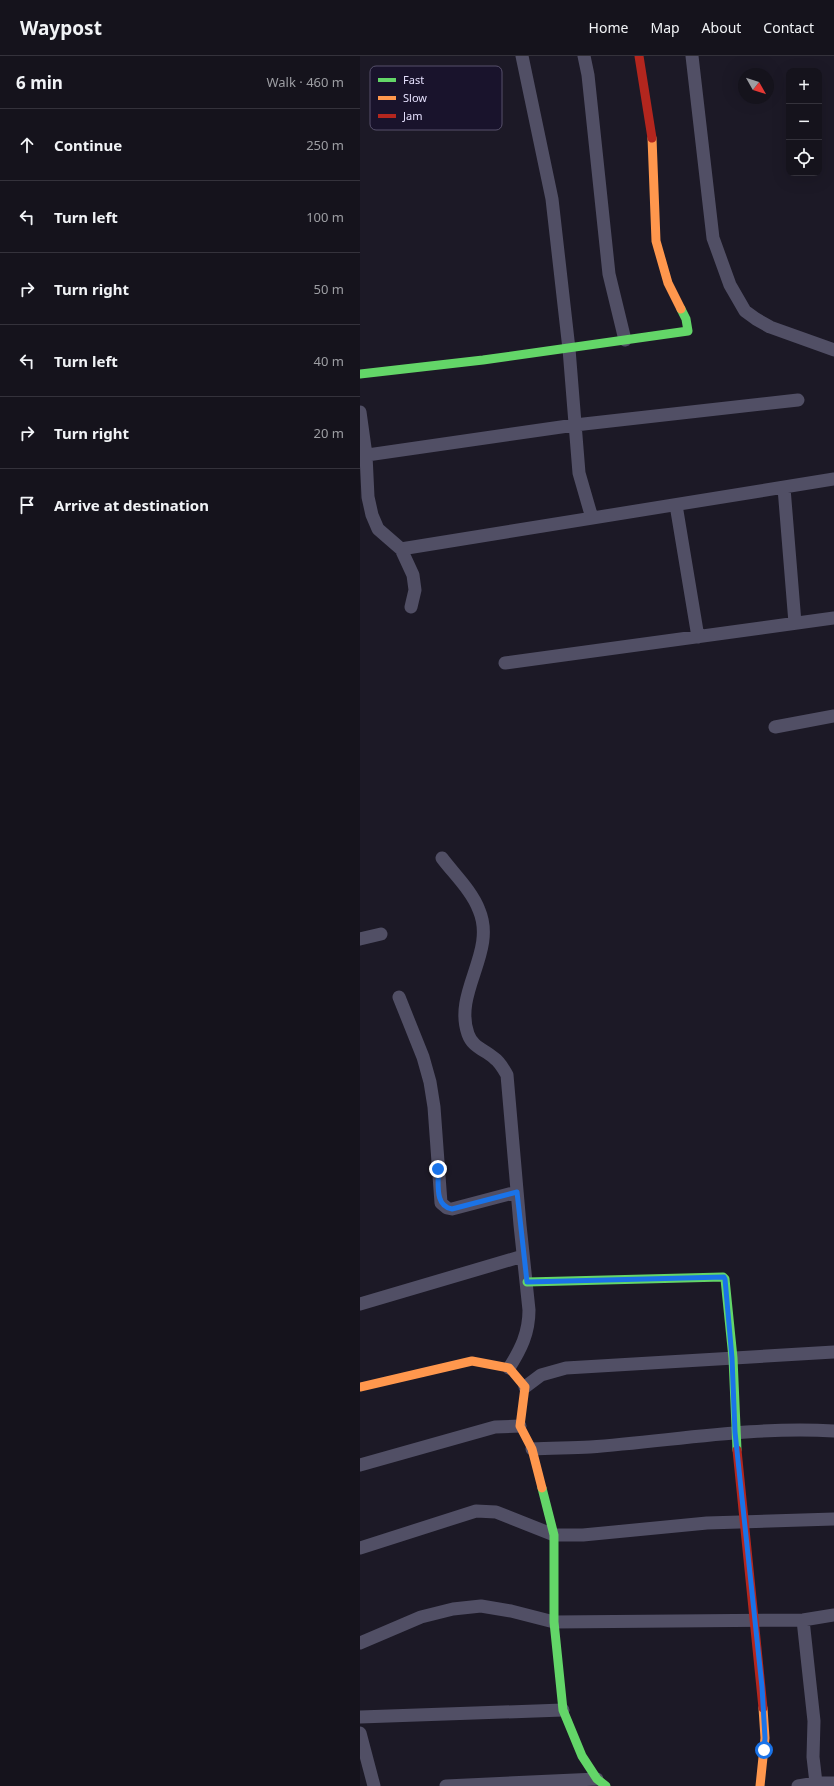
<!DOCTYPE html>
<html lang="en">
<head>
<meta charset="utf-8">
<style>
  body { margin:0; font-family:"Noto Sans",sans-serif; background:#1e1c25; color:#f1f3f6 }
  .controls { position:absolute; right:12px; top:12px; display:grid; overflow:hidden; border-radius:8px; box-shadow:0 4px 16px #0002 }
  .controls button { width:36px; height:36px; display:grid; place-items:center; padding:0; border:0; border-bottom:1px solid #34323b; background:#15131c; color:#f1f3f6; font:20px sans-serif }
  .compass { position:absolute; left:378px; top:12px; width:36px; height:36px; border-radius:50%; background:#15131c; box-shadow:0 4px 16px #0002; rotate:129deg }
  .stop { position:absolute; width:12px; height:12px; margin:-9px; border:3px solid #1a73e8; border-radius:50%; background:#fff }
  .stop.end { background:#1a73e8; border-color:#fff; box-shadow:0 1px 4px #0008 }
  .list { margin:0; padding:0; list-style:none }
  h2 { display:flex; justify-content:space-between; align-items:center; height:52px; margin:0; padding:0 16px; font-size:17px }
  h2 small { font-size:13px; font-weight:400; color:#9d9ea3 }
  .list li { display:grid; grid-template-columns:26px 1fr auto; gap:12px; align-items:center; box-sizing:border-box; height:72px; padding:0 16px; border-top:1px solid #34323b }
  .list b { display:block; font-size:15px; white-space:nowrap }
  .list em { font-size:13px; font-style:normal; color:#9d9ea3 }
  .icon { flex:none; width:22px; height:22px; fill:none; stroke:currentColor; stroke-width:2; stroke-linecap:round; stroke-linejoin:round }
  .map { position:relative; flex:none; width:474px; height:1730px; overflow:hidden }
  header { display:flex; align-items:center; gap:24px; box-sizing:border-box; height:56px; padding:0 20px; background:#15131c; border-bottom:1px solid #34323b }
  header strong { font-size:19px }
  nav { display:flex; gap:22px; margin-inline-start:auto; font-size:14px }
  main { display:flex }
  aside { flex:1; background:#15131c }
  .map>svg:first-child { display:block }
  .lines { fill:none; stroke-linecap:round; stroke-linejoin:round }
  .street { stroke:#514f65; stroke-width:13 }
  .fast { stroke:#63d668; stroke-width:9 }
  .slow { stroke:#ff974d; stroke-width:9 }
  .jam { stroke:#b3261e; stroke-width:9 }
  .route { stroke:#1a73e8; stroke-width:5 }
  .key { fill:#19132c; stroke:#56506b; stroke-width:1 }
  .key-label { font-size:11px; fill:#e5e0fd }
</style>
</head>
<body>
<header>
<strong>Waypost</strong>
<nav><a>Home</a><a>Map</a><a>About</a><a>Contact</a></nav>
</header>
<main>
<aside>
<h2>6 min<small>Walk · 460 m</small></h2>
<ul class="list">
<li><svg class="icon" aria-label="ahead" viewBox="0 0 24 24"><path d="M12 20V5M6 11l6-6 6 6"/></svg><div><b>Continue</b></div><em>250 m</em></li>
<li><svg class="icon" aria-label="left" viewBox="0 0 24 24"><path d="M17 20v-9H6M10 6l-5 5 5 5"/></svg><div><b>Turn left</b></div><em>100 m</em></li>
<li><svg class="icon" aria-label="right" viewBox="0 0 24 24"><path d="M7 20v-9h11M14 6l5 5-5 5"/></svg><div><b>Turn right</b></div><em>50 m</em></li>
<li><svg class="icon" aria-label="left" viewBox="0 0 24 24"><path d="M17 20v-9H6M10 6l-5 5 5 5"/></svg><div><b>Turn left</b></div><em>40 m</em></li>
<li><svg class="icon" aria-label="right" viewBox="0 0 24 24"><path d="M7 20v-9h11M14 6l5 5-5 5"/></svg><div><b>Turn right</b></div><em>20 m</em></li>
<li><svg class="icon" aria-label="arrive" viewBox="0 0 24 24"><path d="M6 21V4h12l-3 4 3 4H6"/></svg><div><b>Arrive at destination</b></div></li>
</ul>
</aside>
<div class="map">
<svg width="474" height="1730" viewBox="0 0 474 1730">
  <rect width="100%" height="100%" fill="#1c1926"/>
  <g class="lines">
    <path class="street" d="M162 0 192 143 209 293 219 417 232 462
      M224 0 228 19 249 218 265 284
      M332 0 353 182 370 229 385 255 396 263 410 271 474 294
      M0 356 6 399 8 441 12 459 18 473 41 493 53 519 55 534 51 551
      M0 400 215 369 438 344
      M424 432 435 567
      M316 449 338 581
      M41 493 474 423
      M145 607 474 562
      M415 671 474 660
      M82 802C94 818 112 835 119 854 137 896 93 936 108 978 113 992 124 993 134 1002 140 1006 143 1012 147 1019L160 1169 169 1254C169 1277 161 1293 149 1312
      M0 883 21 878
      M39 941 63 1001 70 1026 74 1051 81 1147 87 1152 92 1153 157 1136
      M0 1248 163 1200
      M165 1331 181 1319 206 1312 474 1296
      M172 1393C192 1392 211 1392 230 1391 312 1385 392 1370 474 1375
      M0 1409 135 1371 160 1370
      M0 1492 116 1455 136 1456 194 1479H223L347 1467 474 1463
      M443 1564 454 1665 453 1701 456 1727
      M0 1587 61 1561 93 1553 121 1550 151 1555 194 1566 443 1564 474 1559
      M0 1661 203 1654
      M0 1677 14 1730
      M86 1730 237 1723
      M438 1730 456 1727H474"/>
    <path class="fast" d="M0 318 123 304 328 275 326 263 321 253
      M167 1226 363 1221 365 1223 373 1302 377 1394
      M182 1432 194 1479V1566L203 1654 222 1700 237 1723 246 1730"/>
    <path class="slow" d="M292 82 296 185 308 227 321 253
      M0 1331 112 1305 149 1312 165 1331 160 1370 172 1393 182 1432
      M400 1730 405 1682 403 1652"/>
    <path class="jam" d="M279 0 292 82
      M377 1394 403 1652"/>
  </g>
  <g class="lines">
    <path class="route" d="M78 1113C79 1127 74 1150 92 1153L157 1136 167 1226 364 1221 365 1223 372 1302 375 1376 402 1631 405 1682 404 1694"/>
  </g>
  <rect x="10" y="10" width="132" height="64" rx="6" class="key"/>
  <rect x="18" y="22" width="18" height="4" fill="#63d668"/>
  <rect x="18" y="40" width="18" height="4" fill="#ff974d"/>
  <rect x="18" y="58" width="18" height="4" fill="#b3261e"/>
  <g class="key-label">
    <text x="43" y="28">Fast</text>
    <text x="43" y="46">Slow</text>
    <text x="43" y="64">Jam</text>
  </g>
</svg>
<div class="controls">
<button>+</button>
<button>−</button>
<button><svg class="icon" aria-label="locate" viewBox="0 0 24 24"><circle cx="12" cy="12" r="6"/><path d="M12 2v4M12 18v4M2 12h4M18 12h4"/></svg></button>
</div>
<svg class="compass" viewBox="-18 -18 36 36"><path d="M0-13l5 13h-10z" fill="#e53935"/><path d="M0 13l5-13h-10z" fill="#9d9ea3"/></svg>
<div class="stop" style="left:404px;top:1694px"></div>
<div class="stop end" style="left:78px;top:1113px"></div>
</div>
</main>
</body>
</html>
